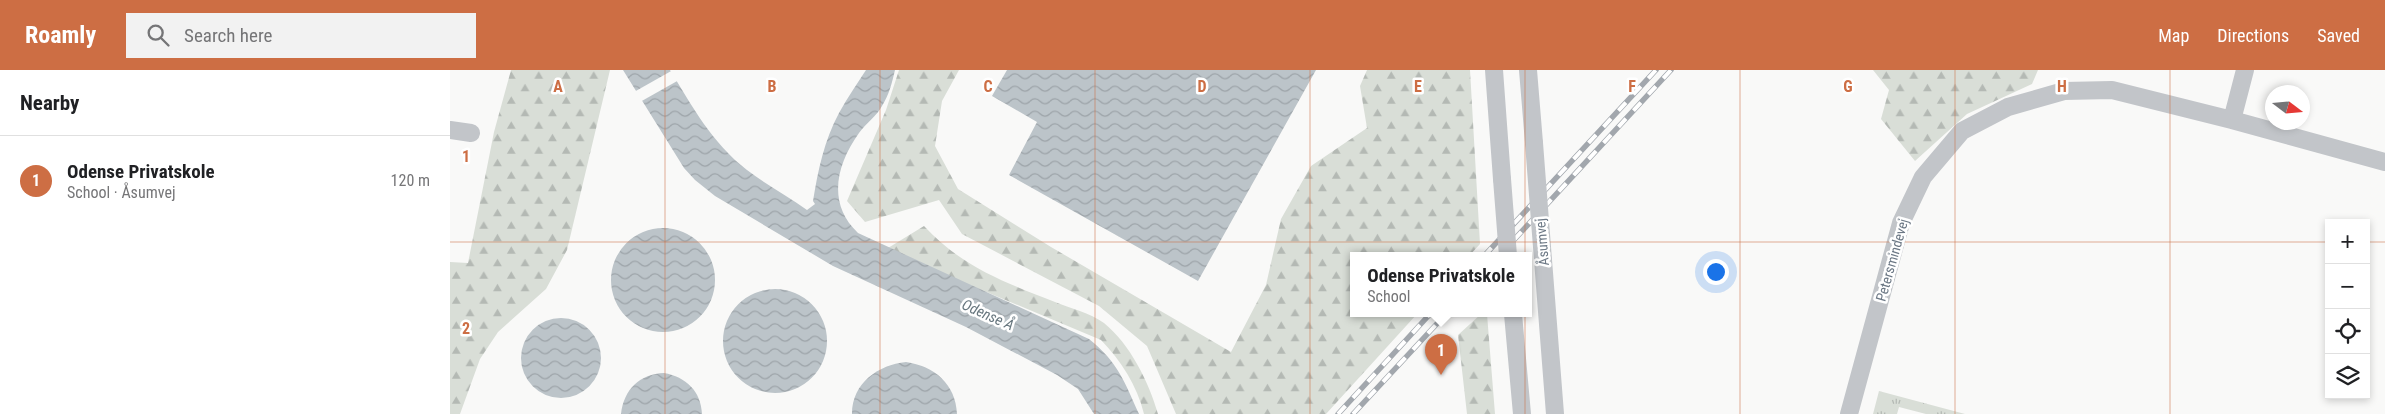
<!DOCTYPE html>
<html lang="en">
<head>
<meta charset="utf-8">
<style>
  body { margin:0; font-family:"Roboto Condensed",sans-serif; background:#f2f2f2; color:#202124 }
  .controls { position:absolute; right:15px; bottom:15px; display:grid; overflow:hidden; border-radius:0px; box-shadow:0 2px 8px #0003 }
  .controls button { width:45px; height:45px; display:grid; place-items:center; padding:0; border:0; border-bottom:1px solid #e0e0e0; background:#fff; color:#202124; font:25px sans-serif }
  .compass { position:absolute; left:1815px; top:15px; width:45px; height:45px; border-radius:50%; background:#fff; box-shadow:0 2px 8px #0003; rotate:106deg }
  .you { position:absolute; left:1265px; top:201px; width:18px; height:18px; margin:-12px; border:4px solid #fff; border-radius:50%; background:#1a73e8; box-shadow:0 0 0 8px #1a73e833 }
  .badge { display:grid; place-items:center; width:32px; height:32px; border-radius:50%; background:#cd6e44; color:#fff; font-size:16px; font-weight:700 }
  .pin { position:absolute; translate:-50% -41px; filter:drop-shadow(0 1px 2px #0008) }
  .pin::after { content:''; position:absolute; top:26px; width:18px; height:15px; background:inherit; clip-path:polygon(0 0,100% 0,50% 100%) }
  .popup { position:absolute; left:900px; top:182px; width:182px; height:65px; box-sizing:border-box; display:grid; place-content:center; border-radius:0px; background:#fff; filter:drop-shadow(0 1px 4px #0005); font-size:16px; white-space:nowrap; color:#757577 }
  .popup b { font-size:19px; color:#202124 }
  .popup::after { content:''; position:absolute; left:50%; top:100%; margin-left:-10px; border:10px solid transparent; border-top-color:#fff }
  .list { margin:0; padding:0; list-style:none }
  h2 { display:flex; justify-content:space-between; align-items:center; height:65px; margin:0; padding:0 20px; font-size:21px }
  h2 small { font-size:16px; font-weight:400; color:#757577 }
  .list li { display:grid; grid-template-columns:32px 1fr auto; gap:15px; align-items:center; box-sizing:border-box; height:90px; padding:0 20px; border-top:1px solid #e0e0e0 }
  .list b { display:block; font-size:19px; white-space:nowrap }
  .list p { margin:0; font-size:16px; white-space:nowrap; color:#757577 }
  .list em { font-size:16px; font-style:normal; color:#757577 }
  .icon { flex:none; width:28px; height:28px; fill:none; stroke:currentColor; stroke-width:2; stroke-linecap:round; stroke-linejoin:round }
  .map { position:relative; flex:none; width:1935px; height:344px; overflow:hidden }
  header { display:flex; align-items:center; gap:30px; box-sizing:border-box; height:70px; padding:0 25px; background:#cd6e44; color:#fff }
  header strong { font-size:24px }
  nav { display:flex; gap:28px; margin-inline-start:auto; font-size:18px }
  .search { width:350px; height:45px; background:#f2f2f2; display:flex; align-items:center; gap:12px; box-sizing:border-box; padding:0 18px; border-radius:0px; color:#757577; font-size:19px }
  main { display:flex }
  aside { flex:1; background:#fff }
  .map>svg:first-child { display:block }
  .grass { fill:url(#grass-tufts) }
  .forest { fill:url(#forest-firs) }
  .water { fill:url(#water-waves) }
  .pier { fill:#f9f9f8 }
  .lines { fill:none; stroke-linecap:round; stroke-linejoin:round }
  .minor { stroke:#c2c5c9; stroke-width:18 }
  .rail-casing { stroke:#a2a7ad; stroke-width:5.5 }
  .rail { stroke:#fff; stroke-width:4; stroke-dasharray:11; stroke-linecap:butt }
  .minor-bridge { stroke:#c2c5c9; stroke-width:18 }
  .grid { fill:none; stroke:#cd6e44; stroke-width:1; stroke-opacity:0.55 }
  .labels { text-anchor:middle; stroke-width:5; stroke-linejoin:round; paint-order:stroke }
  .street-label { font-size:14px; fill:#6c7885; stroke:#fff }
  .water-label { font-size:15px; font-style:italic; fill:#68777f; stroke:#fff }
  .grid-label { font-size:16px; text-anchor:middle; font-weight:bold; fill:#cd6e44; stroke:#fff; stroke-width:5; stroke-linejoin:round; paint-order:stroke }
</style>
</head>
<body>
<header>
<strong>Roamly</strong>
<div class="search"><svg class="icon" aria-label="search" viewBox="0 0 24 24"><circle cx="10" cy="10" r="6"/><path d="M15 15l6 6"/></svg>Search here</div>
<nav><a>Map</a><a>Directions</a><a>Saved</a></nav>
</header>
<main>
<aside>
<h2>Nearby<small></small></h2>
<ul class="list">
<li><span class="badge">1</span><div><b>Odense Privatskole</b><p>School · Åsumvej</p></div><em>120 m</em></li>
</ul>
</aside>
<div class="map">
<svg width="1935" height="344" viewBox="0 0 1935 344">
  <defs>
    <pattern id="grass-tufts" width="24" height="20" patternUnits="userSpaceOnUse" patternTransform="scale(1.25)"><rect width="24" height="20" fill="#d9ded7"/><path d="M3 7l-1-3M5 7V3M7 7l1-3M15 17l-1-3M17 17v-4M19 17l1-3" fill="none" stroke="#b4b9b4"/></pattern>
    <pattern id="forest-firs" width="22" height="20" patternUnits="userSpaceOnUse" patternTransform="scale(1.25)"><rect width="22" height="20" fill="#d9ded7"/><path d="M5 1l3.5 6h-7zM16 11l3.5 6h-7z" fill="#b4b9b4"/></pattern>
    <pattern id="water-waves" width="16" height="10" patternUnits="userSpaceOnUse" patternTransform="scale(1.25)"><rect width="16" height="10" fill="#bcc4c9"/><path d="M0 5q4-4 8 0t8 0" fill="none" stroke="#9da4a9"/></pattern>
  </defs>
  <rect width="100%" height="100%" fill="#f9f9f8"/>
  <path class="grass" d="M1429 321 1515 344H1476L1449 337 1447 344H1423Z"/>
  <path class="forest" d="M61 0H160L117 180 96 219 48 262 30 289 10 344H0V192L18 193 44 62Z
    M449 0H509L492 31 485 76 508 119 601 177 781 282 816 215 831 149 861 96 917 58 910 16 917 0H1020L1030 174 1019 186H904V244H967L876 344H726L697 276 649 236 512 164 489 130 415 152 397 131 436 40Z
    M1423 0H1588L1582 14 1517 44 1465 91 1431 49 1439 20Z
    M474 156C512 197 554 212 605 232 620 238 640 243 654 253 680 274 699 312 708 344H694C687 315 671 291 651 270L496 205 438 178Z
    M1031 244H1037L1045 344H1017L1008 265Z"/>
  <path class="water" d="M173 0H220C242 36 262 73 297 100 315 114 338 126 357 140L365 134 363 131C368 100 374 71 389 43 397 28 407 14 416 0H445C442 13 439 25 432 36 427 46 416 53 409 63 386 95 377 134 408 163L639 269C668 292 674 311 689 344H644L628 319 607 305 516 257 383 196 265 126 245 110 234 98Z
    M557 0H866L748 211 559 105 587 52 542 26Z
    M161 210a52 52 0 1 1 104 0a52 52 0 1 1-104 0Z
    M273 271a52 52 0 1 1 104 0a52 52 0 1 1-104 0Z
    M71 288a40 40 0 1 1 80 0a40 40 0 1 1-80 0Z
    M456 292C484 296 506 314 507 344H402C402 313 428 295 456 292Z
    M214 303C236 307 251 321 252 344H171C174 319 190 304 214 303Z"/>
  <path class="pier" d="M223 0 229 10 190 32 184 22Z"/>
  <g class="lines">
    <path class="minor" d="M1044 0 1052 109
      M1078 0 1084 73
      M1782 50 1795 0
      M0 60 21 63
      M1093 190 1105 344
      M1063 244 1072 344
      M1399 344 1451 153 1473 107 1512 61 1558 37 1614 21 1662 20 1782 50 1935 92"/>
    <g class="rail-casing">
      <path id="rail" d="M1034 186 1206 0
        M1049 186 1221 0
        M888 344 980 244
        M903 344 996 244"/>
    </g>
    <use href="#rail" class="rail"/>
    <path class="minor-bridge" d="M1084 73 1093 190
      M1052 109 1058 186"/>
  </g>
  <path class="grid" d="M215 0V344M430 0V344M645 0V344M860 0V344M1075 0V344M1290 0V344M1505 0V344M1720 0V344M0 172H1879M1916 172H1935"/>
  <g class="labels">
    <g class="street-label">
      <text transform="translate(1092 172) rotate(-95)" y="5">Åsumvej</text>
      <text transform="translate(1442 190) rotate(-74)" y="5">Petersmindevej</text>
    </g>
    <g class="water-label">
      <text transform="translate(538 245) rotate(24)" y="5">Odense Å</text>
    </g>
  </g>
  <g class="grid-label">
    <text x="108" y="22">A</text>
    <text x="322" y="22">B</text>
    <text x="538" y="22">C</text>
    <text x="752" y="22">D</text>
    <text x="968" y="22">E</text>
    <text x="1182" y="22">F</text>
    <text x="1398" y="22">G</text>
    <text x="1612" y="22">H</text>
    <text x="16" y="92">1</text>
    <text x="16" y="264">2</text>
  </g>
</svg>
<div class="controls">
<button>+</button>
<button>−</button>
<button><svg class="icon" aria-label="locate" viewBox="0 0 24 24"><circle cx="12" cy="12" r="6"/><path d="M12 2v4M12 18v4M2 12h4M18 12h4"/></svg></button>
<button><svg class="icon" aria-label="layers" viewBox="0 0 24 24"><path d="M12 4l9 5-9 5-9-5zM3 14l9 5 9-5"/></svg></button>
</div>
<svg class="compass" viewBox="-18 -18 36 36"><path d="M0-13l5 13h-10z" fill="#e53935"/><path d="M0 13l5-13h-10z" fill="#757577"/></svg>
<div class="you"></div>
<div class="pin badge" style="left:991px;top:305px">1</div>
<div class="popup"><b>Odense Privatskole</b>School</div>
</div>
</main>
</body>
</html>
